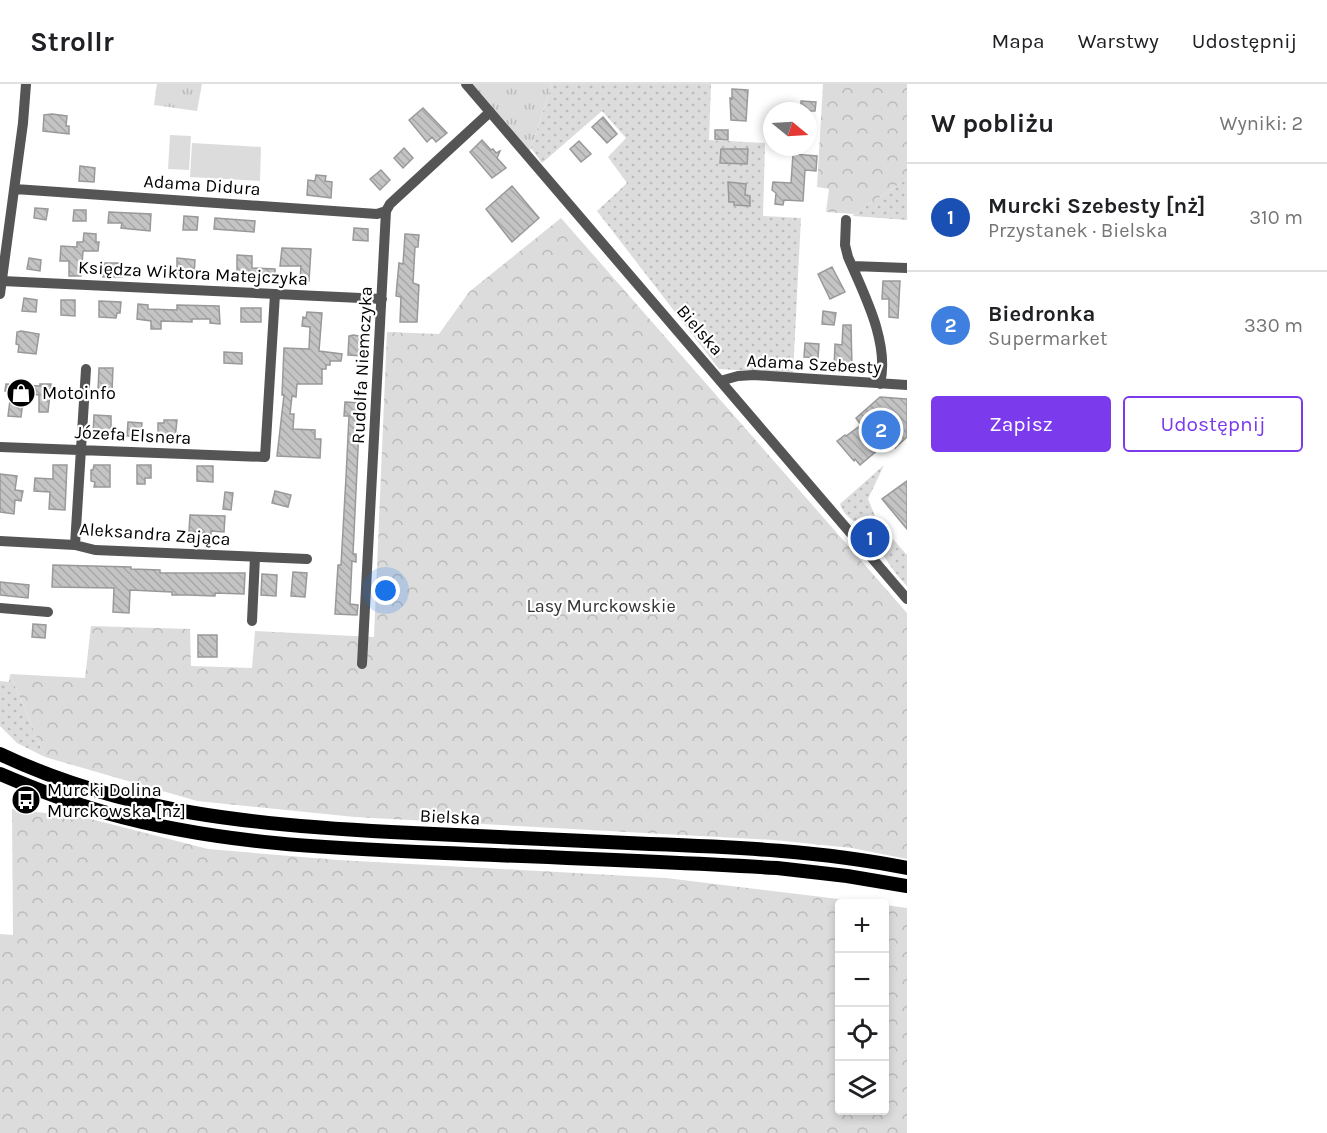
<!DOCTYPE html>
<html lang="pl">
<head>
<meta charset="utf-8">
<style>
  body { margin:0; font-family:Karla,sans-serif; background:#f2f2f2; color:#202124 }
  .controls { position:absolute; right:18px; bottom:18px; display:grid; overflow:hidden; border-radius:6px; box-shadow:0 3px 9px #0003 }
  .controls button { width:54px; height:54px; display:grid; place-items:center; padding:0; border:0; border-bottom:2px solid #e0e0e0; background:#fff; color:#202124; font:30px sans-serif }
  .compass { position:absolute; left:763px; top:18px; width:54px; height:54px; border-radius:50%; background:#fff; box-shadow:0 3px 9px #0003; rotate:108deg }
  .you { position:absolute; left:386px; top:507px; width:21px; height:21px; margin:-15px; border:4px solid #fff; border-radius:50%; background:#1a73e8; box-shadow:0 0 0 9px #1a73e833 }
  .badge { display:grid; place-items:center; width:39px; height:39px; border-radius:50%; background:#7c3aed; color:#fff; font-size:20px; font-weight:700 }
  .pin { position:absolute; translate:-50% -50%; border:3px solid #fff; box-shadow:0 2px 6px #0006 }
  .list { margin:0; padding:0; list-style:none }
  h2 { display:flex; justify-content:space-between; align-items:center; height:78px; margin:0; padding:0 24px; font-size:26px }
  h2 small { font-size:20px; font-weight:400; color:#757577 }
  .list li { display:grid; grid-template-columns:39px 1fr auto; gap:18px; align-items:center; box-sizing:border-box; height:108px; padding:0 24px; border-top:2px solid #e0e0e0 }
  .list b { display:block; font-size:22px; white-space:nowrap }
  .list p { margin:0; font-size:20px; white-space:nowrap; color:#757577 }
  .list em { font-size:20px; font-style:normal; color:#757577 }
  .actions { display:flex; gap:12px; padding:18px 24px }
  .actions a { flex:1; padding:14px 0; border:2px solid #7c3aed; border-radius:6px; text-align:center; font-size:21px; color:#7c3aed }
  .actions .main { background:#7c3aed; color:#fff }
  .icon { flex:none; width:33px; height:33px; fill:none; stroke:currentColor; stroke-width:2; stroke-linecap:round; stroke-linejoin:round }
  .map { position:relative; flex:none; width:907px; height:1049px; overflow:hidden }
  header { display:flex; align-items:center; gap:36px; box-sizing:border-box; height:84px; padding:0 30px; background:#fff; border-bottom:2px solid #e0e0e0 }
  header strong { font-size:28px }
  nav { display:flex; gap:33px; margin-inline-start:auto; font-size:21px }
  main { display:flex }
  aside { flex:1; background:#fff }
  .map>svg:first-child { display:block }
  .grass { fill:url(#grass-dots) }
  .forest { fill:url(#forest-crowns) }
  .park { fill:url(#park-tufts) }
  .pitch { fill:#dcdcdc }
  .building { fill:url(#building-back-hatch); stroke:#999; stroke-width:1.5 }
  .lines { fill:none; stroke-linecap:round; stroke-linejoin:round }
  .minor { stroke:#555; stroke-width:10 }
  .major { stroke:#000; stroke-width:14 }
  .labels { text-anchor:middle; stroke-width:4.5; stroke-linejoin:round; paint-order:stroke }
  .street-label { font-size:18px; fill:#000; stroke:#fff }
  .poi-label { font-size:18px; fill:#000; stroke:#fff; text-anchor:start }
  .park-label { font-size:18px; fill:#333; stroke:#fff }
</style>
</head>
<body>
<header>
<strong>Strollr</strong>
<nav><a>Mapa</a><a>Warstwy</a><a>Udostępnij</a></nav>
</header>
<main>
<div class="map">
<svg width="907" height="1049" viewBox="0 0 907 1049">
  <defs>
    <pattern id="grass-dots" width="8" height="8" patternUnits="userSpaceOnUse" patternTransform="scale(1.5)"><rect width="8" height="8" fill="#dcdcdc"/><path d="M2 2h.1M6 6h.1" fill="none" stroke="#bbb" stroke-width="1.8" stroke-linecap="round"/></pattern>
    <pattern id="forest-crowns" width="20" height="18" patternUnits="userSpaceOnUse" patternTransform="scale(1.5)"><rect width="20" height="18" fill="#dcdcdc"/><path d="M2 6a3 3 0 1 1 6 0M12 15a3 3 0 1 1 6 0" fill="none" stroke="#bbb"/></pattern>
    <pattern id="park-tufts" width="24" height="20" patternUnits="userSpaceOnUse" patternTransform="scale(1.5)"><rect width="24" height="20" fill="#dcdcdc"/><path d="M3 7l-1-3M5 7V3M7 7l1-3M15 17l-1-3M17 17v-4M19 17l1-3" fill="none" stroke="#bbb"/></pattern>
    <pattern id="building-back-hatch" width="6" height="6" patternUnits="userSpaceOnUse" patternTransform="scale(1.5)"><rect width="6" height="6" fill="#c4c4c4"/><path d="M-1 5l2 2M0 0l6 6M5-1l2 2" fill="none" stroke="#a7a7a7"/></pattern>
  </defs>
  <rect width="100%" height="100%" fill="#fff"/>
  <path class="grass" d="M552 0H711L709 56 765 59 763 132 801 134 793 289 719 285 597 127 627 99 608 73 626 54 602 27 542 79 531 64Z
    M907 95V136L853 132 854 130Z
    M884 381 868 415 877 437 907 471V502C889 485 880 461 862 444 853 435 845 434 840 420Z
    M10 590 45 673 17 659 0 642V597L9 598Z"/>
  <path class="forest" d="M823 0H907V95L854 130 826 128 829 105 817 103Z
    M561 134 907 529V775L852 764 774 756 355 733 197 717 45 673 10 590 85 594 91 542 190 545 191 582 252 584 255 547 374 553 387 248 439 250 469 208Z
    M12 725 87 734 208 765 338 776 666 794 872 819 840 820V1026H884L885 821 907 824V1049H0V850L13 851Z"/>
  <path class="park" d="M157 0H202L197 27 154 21Z
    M466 0H552L528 73Z"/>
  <path class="pitch" d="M170 51 191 52 189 86 168 85Z
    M192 59 261 63 260 97 190 93Z"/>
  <path class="building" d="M732 5 748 6 746 37 731 36 730 14 732 15Z
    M801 17 816 18 815 27H801Z
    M423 24 447 49 436 58 432 53 427 58 409 36Z
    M52 30 67 32 66 42H69V50L43 47 44 31Z
    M603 33 617 50 607 59 592 43Z
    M715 46H728V56L715 55Z
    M482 56 491 66 493 65 496 69 500 67 497 74 506 84 492 94 470 68Z
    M579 57 591 70 581 78 570 65Z
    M404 64 413 74 403 84 394 74Z
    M721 65H748L747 80 720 79Z
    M793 70 817 72 816 87 805 86 803 117 784 116 783 121 775 120 776 109 772 106 773 98 791 99Z
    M80 82 95 84 94 98 79 97Z
    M381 86 390 96 380 106 370 95Z
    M316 91 326 92 325 97 332 98 331 114 307 111 308 96 315 97Z
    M728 98 746 100 745 111 750 112V122L734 121V118H729Z
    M512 102 539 134 512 158 486 125Z
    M35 124 48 125 46 136 34 134Z
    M74 126H86V137H73Z
    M109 128 151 130 150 147 121 144 122 139H108Z
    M184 132 198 133 197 146H183Z
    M215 134 255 137 254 148 214 145Z
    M354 144 368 145V157L353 156Z
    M84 149 96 150V158H99L98 167H83L81 192H69V177H60L61 162 77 163V158H83Z
    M405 150 419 151 418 163H415L413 199 419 201 417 238H400L401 213 396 212 397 200 399 179 403 180Z
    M282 164 311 165 309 197 300 196 301 182H280Z
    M237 171 252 172V184L275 185V195L237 196Z
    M29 174 41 176 40 187 27 185Z
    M177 174 195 176 194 193 177 191Z
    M104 179H123L122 193H103Z
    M832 183 845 208 830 215 818 190Z
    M883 197H900L898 234 889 233V215H882Z
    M24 214 37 216 36 228 22 227Z
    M61 216H75V232L61 231Z
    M99 217 121 218 120 229H117L116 234 99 233Z
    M138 220 148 221V225L177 226V221L219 222 220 240 210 239V235H192V238L161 237V245H151V237L137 235Z
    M241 224H261V238H241Z
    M823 227 836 229 834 241 822 240Z
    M307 228 322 229 319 267 342 270 341 277H330V281H326V285H322V300H297L296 313 292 312 290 330H294L293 345 315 346V355H321L320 374 277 372 284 311H282L284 264 309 265 310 243 302 242 303 233 306 234Z
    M843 241H851L852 283H834L835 260 842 261Z
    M21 247 39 250 36 270 18 268 19 261 16 260 17 248Z
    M353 251 365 253 364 272 348 271 349 252Z
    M805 259 819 260 818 274 804 273Z
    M224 268 242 269V280L224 279Z
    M99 284H113L112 307H98Z
    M6 300 40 302V300H51L48 328H39V311L24 309 21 333 8 332 11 308 5 307Z
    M880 313 907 315V353L895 364 890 356 860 381 855 375 854 377 837 357 845 351 846 352 861 341 856 334Z
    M345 318 363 319 359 344 353 470H356V478L352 477 350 520 358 521 357 531 335 530 338 481H341L346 393 349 332H344Z
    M94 331 111 332V351L93 350Z
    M164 336H177L175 355 163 354V352L158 351V339H164Z
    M128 338 142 339 141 352H127Z
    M53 381H67L65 426 49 425 50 408 34 407 35 394 53 395Z
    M94 381H110V403H94L95 398 91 397V386H93Z
    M137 381H151V394H145V400H137Z
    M197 382H213V398L197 397Z
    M0 390 17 392 15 406 23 407 21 417 15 416 14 430 0 428Z
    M907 397V445L882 415Z
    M275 407 291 411 288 423 272 419Z
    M225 408 233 409 231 426 223 425Z
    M190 431 225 432 224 448 211 447V450L189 447Z
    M53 481 131 483V485L160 486V489H245L244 510 215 509V512L187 511H172V508L130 506 129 529 113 528 114 504 52 503Z
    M293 488 307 489 305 513 291 512Z
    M262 490 277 491 276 512 261 511Z
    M0 498 29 501 28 514 0 511Z
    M33 540 46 541 45 554 32 553Z
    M198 551H217V573H198Z"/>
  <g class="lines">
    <path class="minor" d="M466 0 907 515
      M15 105 377 130 386 127
      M846 136 845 161 848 173C864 210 890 259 880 300
      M852 182 907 184
      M2 197 382 215
      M0 210 23 39 26 0
      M720 297 738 292 754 291 907 301
      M0 363 265 373 275 210
      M0 457 75 461 95 466 307 475
      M75 461 86 285
      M0 524 48 528
      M252 537 255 473
      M362 580 386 127 390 120 490 28"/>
    <path class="major" d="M0 670C124 729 256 741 391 748 477 752 564 756 650 760 736 763 822 767 907 784
      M0 690C35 705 70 719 107 729 224 762 347 765 468 770 571 774 674 778 777 784L847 792 907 802"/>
  </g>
  <defs>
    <g id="shop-disc" transform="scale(1.5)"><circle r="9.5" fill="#000" stroke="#fff"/><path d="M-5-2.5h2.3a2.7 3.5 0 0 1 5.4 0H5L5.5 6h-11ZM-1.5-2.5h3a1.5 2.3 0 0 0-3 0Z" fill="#fff"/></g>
    <g id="bus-disc" transform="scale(1.5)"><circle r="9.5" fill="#000" stroke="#fff"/><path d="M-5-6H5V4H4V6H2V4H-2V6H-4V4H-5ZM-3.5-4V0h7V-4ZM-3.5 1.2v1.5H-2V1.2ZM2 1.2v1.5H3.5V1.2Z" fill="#fff"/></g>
  </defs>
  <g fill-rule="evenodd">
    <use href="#shop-disc" x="21" y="309"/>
    <use href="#bus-disc" x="26" y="716"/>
  </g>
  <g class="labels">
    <g class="street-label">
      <text transform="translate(202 101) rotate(4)" y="6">Adama Didura</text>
      <text transform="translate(193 189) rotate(3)" y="6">Księdza Wiktora Matejczyka</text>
      <text transform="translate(700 246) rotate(49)" y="6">Bielska</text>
      <text transform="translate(814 280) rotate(3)" y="6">Adama Szebesty</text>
      <text transform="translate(362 281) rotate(-87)" y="6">Rudolfa Niemczyka</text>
      <text transform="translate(133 351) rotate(3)" y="6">Józefa Elsnera</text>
      <text transform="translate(155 450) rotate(4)" y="6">Aleksandra Zająca</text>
      <text transform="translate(450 733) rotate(3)" y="6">Bielska</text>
    </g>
    <g class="poi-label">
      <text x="42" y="315">Motoinfo</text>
      <text x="47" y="712">Murcki Dolina<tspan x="47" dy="21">Murckowska [nż]</tspan></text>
    </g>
    <g class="park-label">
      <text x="601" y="528">Lasy Murckowskie</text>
    </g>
  </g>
</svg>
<div class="controls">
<button>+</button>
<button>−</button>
<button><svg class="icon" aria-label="locate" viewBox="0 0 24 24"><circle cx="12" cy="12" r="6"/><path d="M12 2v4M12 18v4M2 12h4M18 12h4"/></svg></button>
<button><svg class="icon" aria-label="layers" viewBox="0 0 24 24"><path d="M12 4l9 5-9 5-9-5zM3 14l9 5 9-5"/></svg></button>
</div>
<svg class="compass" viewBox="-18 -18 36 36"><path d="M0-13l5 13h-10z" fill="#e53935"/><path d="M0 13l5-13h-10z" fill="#757577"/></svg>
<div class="you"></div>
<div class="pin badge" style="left:870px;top:454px;background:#1a4fb4">1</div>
<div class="pin badge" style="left:881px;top:346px;background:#3f7fe0">2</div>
</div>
<aside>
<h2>W pobliżu<small>Wyniki: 2</small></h2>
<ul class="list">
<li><span class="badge" style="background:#1a4fb4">1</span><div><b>Murcki Szebesty [nż]</b><p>Przystanek · Bielska</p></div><em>310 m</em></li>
<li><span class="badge" style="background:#3f7fe0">2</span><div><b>Biedronka</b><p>Supermarket</p></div><em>330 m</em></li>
</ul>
<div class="actions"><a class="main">Zapisz</a><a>Udostępnij</a></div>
</aside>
</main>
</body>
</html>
